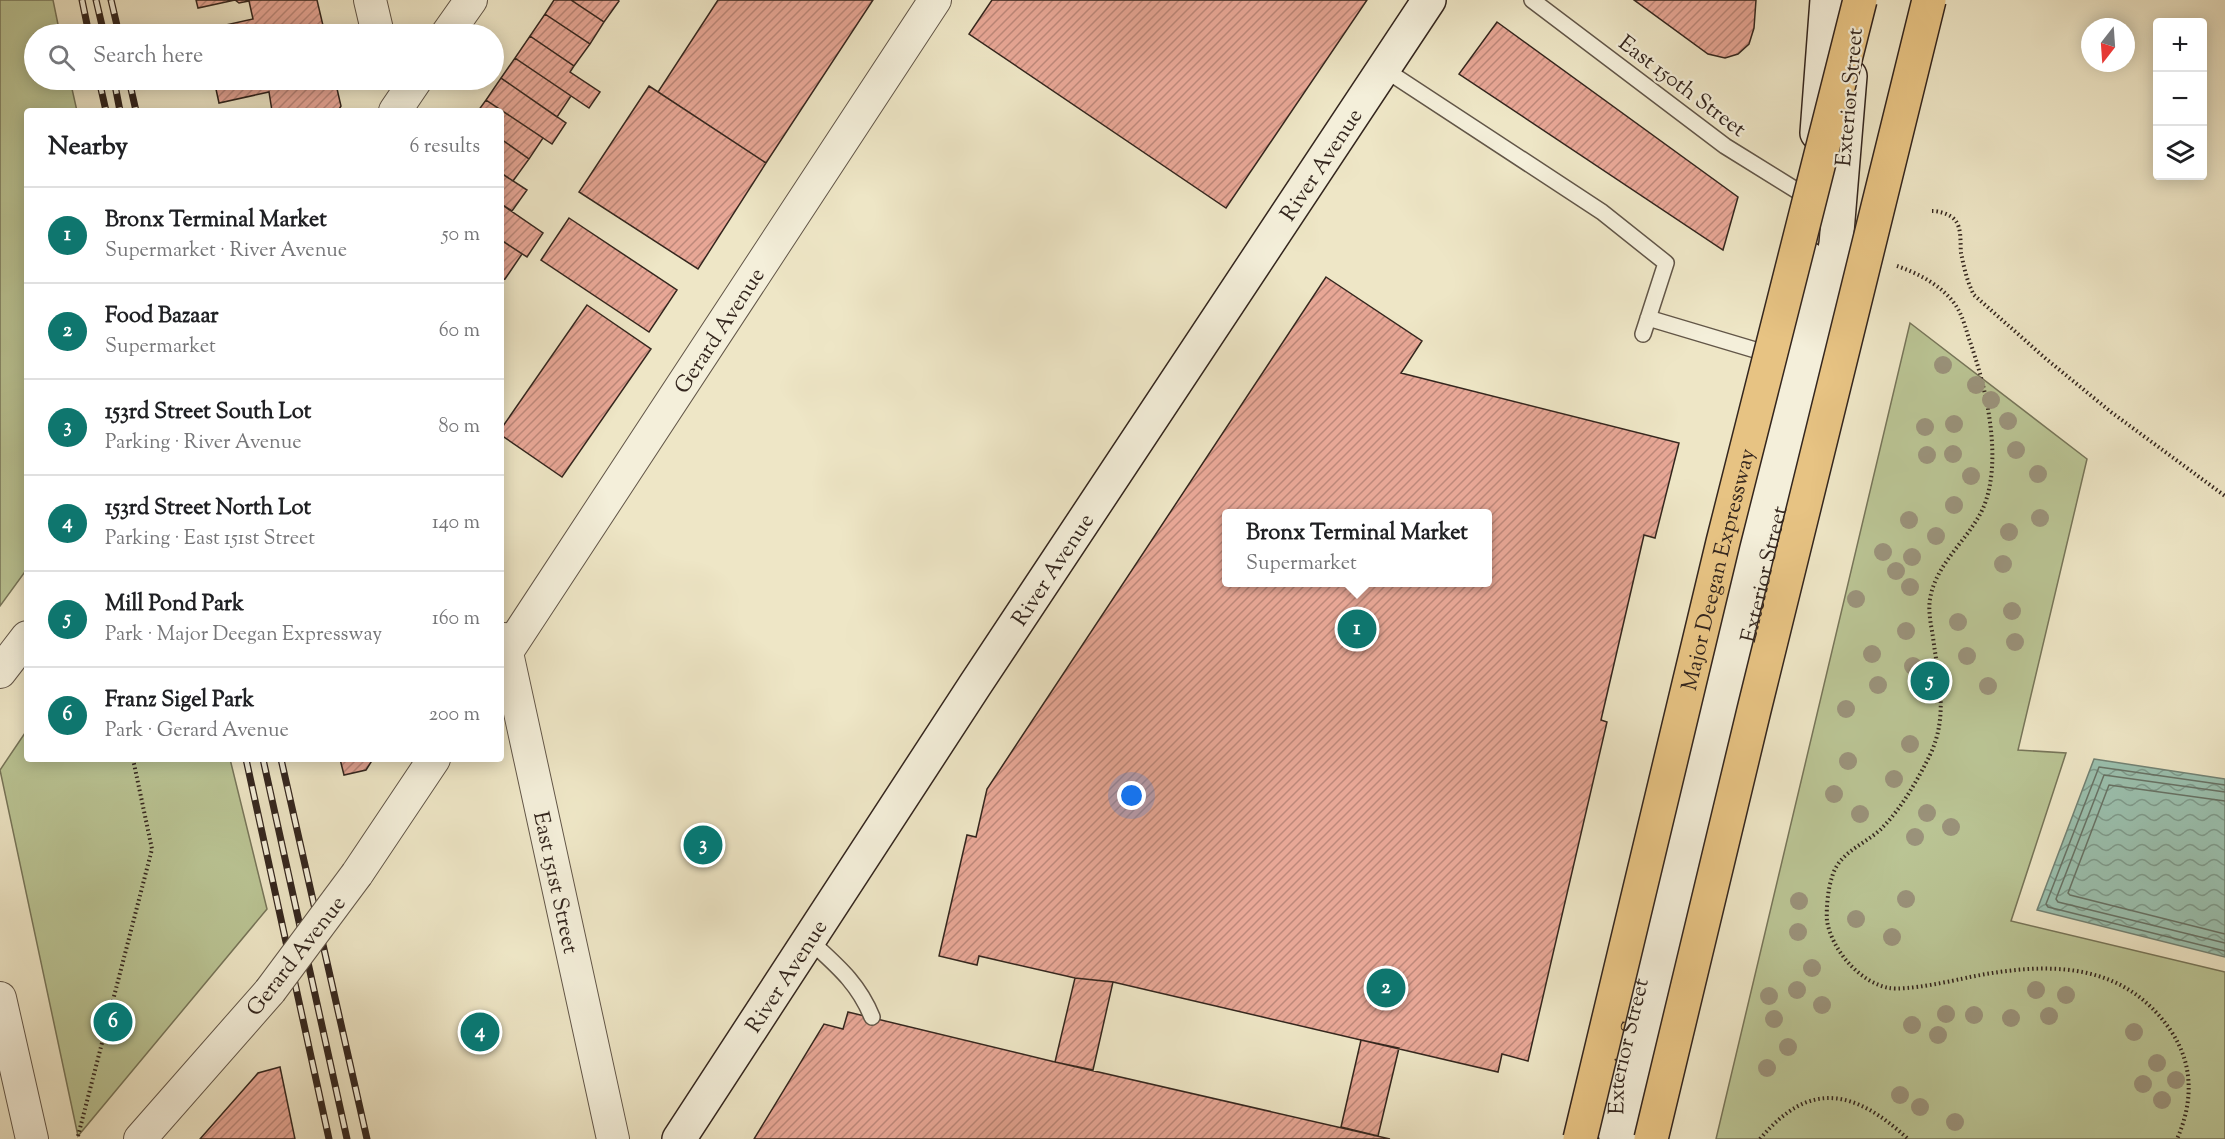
<!DOCTYPE html>
<html lang="en">
<head>
<meta charset="utf-8">
<style>
  body { margin:0; font-family:"Sorts Mill Goudy",serif; background:#f6f6f6; color:#202124 }
  .controls { position:absolute; right:18px; top:18px; display:grid; overflow:hidden; border-radius:6px; box-shadow:0 3px 15px #0003 }
  .controls button { width:54px; height:54px; display:grid; place-items:center; padding:0; border:0; border-bottom:2px solid #e0e0e0; background:#fff; color:#202124; font:30px sans-serif }
  .compass { position:absolute; left:2081px; top:18px; width:54px; height:54px; border-radius:50%; background:#fff; box-shadow:0 3px 15px #0003; rotate:197deg }
  .you { position:absolute; left:1132px; top:796px; width:21px; height:21px; margin:-15px; border:4px solid #fff; border-radius:50%; background:#1a73e8; box-shadow:0 0 0 9px #1a73e833 }
  .badge { display:grid; place-items:center; width:39px; height:39px; border-radius:50%; background:#0f766e; color:#fff; font-size:20px; font-weight:700 }
  .pin { position:absolute; translate:-50% -50%; border:3px solid #fff; box-shadow:0 2px 6px #0006 }
  .popup { position:absolute; left:1222px; top:509px; width:270px; height:78px; box-sizing:border-box; display:grid; place-content:center; border-radius:6px; background:#fff; filter:drop-shadow(0 2px 4px #0005); font-size:20px; white-space:nowrap; color:#757577 }
  .popup b { font-size:22px; color:#202124 }
  .popup::after { content:''; position:absolute; left:50%; top:100%; margin-left:-12px; border:12px solid transparent; border-top-color:#fff }
  .list { margin:0; padding:0; list-style:none }
  h2 { display:flex; justify-content:space-between; align-items:center; height:78px; margin:0; padding:0 24px; font-size:26px }
  h2 small { font-size:20px; font-weight:400; color:#757577 }
  .list li { display:grid; grid-template-columns:39px 1fr auto; gap:18px; align-items:center; box-sizing:border-box; height:96px; padding:0 24px; border-top:2px solid #e0e0e0 }
  .list b { display:block; font-size:22px; white-space:nowrap }
  .list p { margin:0; font-size:20px; white-space:nowrap; color:#757577 }
  .list em { font-size:20px; font-style:normal; color:#757577 }
  .icon { flex:none; width:33px; height:33px; fill:none; stroke:currentColor; stroke-width:2; stroke-linecap:round; stroke-linejoin:round }
  .map { position:relative; flex:none; width:2225px; height:1139px; overflow:hidden }
  .search { position:absolute; background:#fff; box-shadow:0 3px 15px #0003; left:24px; top:24px; width:480px; height:66px; display:flex; align-items:center; gap:15px; box-sizing:border-box; padding:0 21px; border-radius:33px; color:#757577; font-size:22px }
  .panel { position:absolute; background:#fff; box-shadow:0 3px 15px #0003; left:24px; top:108px; width:480px; height:654px; border-radius:6px }
  .map>svg:first-child { display:block }
  .green { fill:#bac494; stroke:#777559; stroke-width:1.5 }
  .water { fill:url(#water-waves); stroke:#728274; stroke-width:1.5 }
  .lines { fill:none; stroke-linecap:round; stroke-linejoin:round }
  .shore { stroke:#687366; stroke-width:1.5 }
  .building { fill:url(#building-hatch); stroke:#34261e; stroke-width:1.5; fill-rule:evenodd }
  .service-casing { stroke:#625648; stroke-width:18 }
  .minor-casing { stroke:#625648; stroke-width:34 }
  .secondary-casing { stroke:#34261e; stroke-width:36 }
  .path { stroke:#34261e; stroke-width:4; stroke-dasharray:1.5 3; stroke-linecap:butt }
  .service { stroke:#f4efda; stroke-width:15 }
  .minor { stroke:#f4efda; stroke-width:32 }
  .secondary { stroke:#f4efda; stroke-width:33 }
  .rail-casing { stroke:#34261e; stroke-width:7 }
  .rail { stroke:#f4efda; stroke-width:4.5; stroke-dasharray:14; stroke-linecap:butt }
  .minor-bridge-casing { stroke:#625648; stroke-width:34; stroke-linecap:butt }
  .motorway-bridge-casing { stroke:#34261e; stroke-width:36; stroke-linecap:butt }
  .minor-bridge { stroke:#f4efda; stroke-width:32 }
  .motorway-bridge { stroke:#e7c383; stroke-width:33 }
  .tree { fill:#9a927a }
  .labels { text-anchor:middle; stroke-width:4.5; stroke-linejoin:round; paint-order:stroke }
  .street-label { font-size:22px; fill:#34261e; stroke:#f4efda }
</style>
</head>
<body>
<div class="map">
<svg width="2225" height="1139" viewBox="0 0 2225 1139">
  <defs>
    <pattern id="water-waves" width="16" height="10" patternUnits="userSpaceOnUse" patternTransform="scale(1.5)"><rect width="16" height="10" fill="#9bc0ae"/><path d="M0 5q4-4 8 0t8 0" fill="none" stroke="#7f9c8d"/></pattern>
    <pattern id="building-hatch" width="6" height="6" patternUnits="userSpaceOnUse" patternTransform="scale(1.5)"><rect width="6" height="6" fill="#e8a796"/><path d="M-1 1l2-2M0 6l6-6M5 7l2-2" fill="none" stroke="#bd887a"/></pattern>
  </defs>
  <rect width="100%" height="100%" fill="#eee6c6"/>
  <filter id="stains"><feTurbulence type="fractalNoise" baseFrequency=".00333" numOctaves="4"/><feColorMatrix values="0 0 0 0 .2 0 0 0 0 .09 0 0 0 0 .02 0 0 0 .5 -.17"/></filter>
  <radialGradient id="worn" r=".72"><stop offset=".6" stop-color="#630" stop-opacity="0"/><stop offset="1" stop-color="#630" stop-opacity=".3"/></radialGradient>
  <path class="green" d="M0 0H53L60 34H34V80H70L77 111H27V569L0 606Z
    M1910 323 2087 459 2018 750 2066 753 2011 921 2225 972V1139H1716Z
    M27 730V759H230L267 909 78 1136 0 770Z"/>
  <path class="water" d="M2094 759 2225 779V957L2037 910Z"/>
  <g class="lines">
    <path class="shore" d="M2225 785 2099 767 2046 904 2048 907 2225 951
      M2225 792 2104 775 2056 899 2058 902 2225 943
      M2225 801 2109 785 2068 893 2070 895 2225 934"/>
  </g>
  <path class="building" d="M196 0H317L325 34H204L203 30 253 19 249 1 239 3 235 0 198 8Z
    M554 0H571L604 22 590 44 545 14Z
    M571 0H618L619 1 604 22Z
    M718 0H873L766 163 658 92Z
    M992 0H1367L1226 208 969 34Z
    M1634 0H1756L1754 28 1749 44 1738 54 1725 58 1708 54Z
    M545 14 590 44 574 66 530 36Z
    M1497 22 1738 197 1723 250 1459 74Z
    M530 36 574 66 570 72 600 92 589 108 515 58Z
    M515 58 571 96 557 117 501 78Z
    M501 78 566 123 552 144 486 100Z
    M214 80H335L341 106 338 111H272L269 92 219 103Z
    M649 86 766 163 698 269 579 192Z
    M486 100 543 138 529 159 501 139V111H478Z
    M501 139 529 159 513 181 501 173Z
    M501 173 527 190 512 211 501 204Z
    M501 204 543 233 527 257 501 240Z
    M569 218 677 290 649 332 541 260Z
    M501 240 522 254 505 279 501 280Z
    M1326 277 1422 341 1401 373 1679 443 1655 538 1644 535 1601 720 1607 722 1528 1061 1502 1054 1498 1072 1113 982 1075 978 979 956 977 965 939 956 967 835 976 837 987 789ZM1226 514H1488V582H1226Z
    M587 305 651 349 562 477 501 435V429Z
    M340 759H373L366 770 344 775Z
    M1075 978 1113 982 1093 1070 1055 1062Z
    M848 1012 1055 1062 1390 1139H754L824 1024 843 1029Z
    M1361 1040 1399 1048 1378 1136 1341 1127Z
    M280 1067 295 1139H200L258 1073Z"/>
  <g class="lines">
    <g class="service-casing">
      <path id="service" d="M1532 0 1725 146 1812 200
        M1384 69 1602 212 1666 263 1643 334
        M1648 318 1772 355
        M808 939C835 964 858 982 872 1017"/>
    </g>
    <g class="minor-casing">
      <g id="minor">
        <path d="M370 0 378 34"/>
        <path d="M447 34 471 0"/>
        <path d="M395 111 416 80"/>
        <path id="s1" d="M504 639 613 1139"/>
        <path id="s2" d="M501 661 935 0"/>
        <path d="M0 672 27 637"/>
        <path d="M357 874 434 759"/>
        <path d="M0 998 32 1139"/>
        <path d="M140 1139 270 991"/>
      </g>
    </g>
    <g class="secondary-casing">
      <g id="secondary">
        <path d="M1817 133 1827 0"/>
        <path id="s3" d="M1615 1133 1616 1079 1790 360 1809 259"/>
        <path id="s4" d="M679 1139 975 685 1429 0"/>
        <path id="s5" d="M1619 1139 1642 1085 1812 366 1836 244 1850 76"/>
      </g>
    </g>
    <path class="path" d="M1932 211C1939 211 1950 214 1955 220 1962 228 1960 243 1961 253 1964 267 1967 282 1974 295L2045 358 2111 412 2225 496
      M1897 266C1920 274 1945 287 1958 309 1963 318 1966 329 1969 339 1986 386 2003 458 1984 506 1970 539 1936 562 1930 599 1928 611 1931 625 1933 637 1938 678 1949 715 1930 755 1917 781 1901 809 1881 829 1864 845 1839 852 1832 877 1828 889 1826 909 1827 921 1832 950 1859 982 1889 988 1906 991 1952 981 1970 977 2046 962 2123 960 2171 1031 2194 1065 2193 1103 2177 1139
      M78 1136 152 849 133 759
      M1760 1139C1810 1079 1855 1090 1908 1139"/>
    <use href="#service" class="service"/>
    <use href="#minor" class="minor"/>
    <use href="#secondary" class="secondary"/>
    <g class="rail-casing">
      <path id="rail" d="M82 0 89 34
        M96 0 104 34
        M111 0 119 34
        M99 80 106 111
        M114 80 120 111
        M129 80 136 111
        M246 759 329 1139
        M263 759 347 1139
        M281 759 367 1139"/>
    </g>
    <use href="#rail" class="rail"/>
    <g class="minor-bridge-casing">
      <path id="minor-bridge" d="M270 991 357 874"/>
    </g>
    <g class="motorway-bridge-casing">
      <g id="motorway-bridge">
        <path id="s6" d="M1580 1139 1723 542 1860 0"/>
        <path d="M1651 1139 1754 710 1929 0"/>
      </g>
    </g>
    <use href="#minor-bridge" class="minor-bridge"/>
    <use href="#motorway-bridge" class="motorway-bridge"/>
  </g>
  <g class="tree">
    <circle cx="1943" cy="365" r="9"/>
    <circle cx="1976" cy="385" r="9"/>
    <circle cx="1991" cy="400" r="9"/>
    <circle cx="2008" cy="421" r="9"/>
    <circle cx="1954" cy="424" r="9"/>
    <circle cx="1925" cy="427" r="9"/>
    <circle cx="2016" cy="450" r="9"/>
    <circle cx="1953" cy="454" r="9"/>
    <circle cx="1927" cy="455" r="9"/>
    <circle cx="2038" cy="474" r="9"/>
    <circle cx="1971" cy="476" r="9"/>
    <circle cx="1954" cy="505" r="9"/>
    <circle cx="2040" cy="518" r="9"/>
    <circle cx="1909" cy="520" r="9"/>
    <circle cx="2009" cy="532" r="9"/>
    <circle cx="1936" cy="536" r="9"/>
    <circle cx="1883" cy="552" r="9"/>
    <circle cx="1912" cy="557" r="9"/>
    <circle cx="2003" cy="564" r="9"/>
    <circle cx="1896" cy="571" r="9"/>
    <circle cx="1910" cy="587" r="9"/>
    <circle cx="1856" cy="599" r="9"/>
    <circle cx="2012" cy="611" r="9"/>
    <circle cx="1958" cy="622" r="9"/>
    <circle cx="1906" cy="631" r="9"/>
    <circle cx="2015" cy="642" r="9"/>
    <circle cx="1872" cy="654" r="9"/>
    <circle cx="1967" cy="656" r="9"/>
    <circle cx="1913" cy="666" r="9"/>
    <circle cx="1878" cy="685" r="9"/>
    <circle cx="1988" cy="686" r="9"/>
    <circle cx="1846" cy="709" r="9"/>
    <circle cx="1910" cy="744" r="9"/>
    <circle cx="1848" cy="761" r="9"/>
    <circle cx="1894" cy="779" r="9"/>
    <circle cx="1834" cy="794" r="9"/>
    <circle cx="1927" cy="813" r="9"/>
    <circle cx="1860" cy="814" r="9"/>
    <circle cx="1951" cy="827" r="9"/>
    <circle cx="1915" cy="837" r="9"/>
    <circle cx="1906" cy="899" r="9"/>
    <circle cx="1799" cy="901" r="9"/>
    <circle cx="1856" cy="919" r="9"/>
    <circle cx="1798" cy="932" r="9"/>
    <circle cx="1892" cy="937" r="9"/>
    <circle cx="1812" cy="968" r="9"/>
    <circle cx="1797" cy="990" r="9"/>
    <circle cx="2036" cy="990" r="9"/>
    <circle cx="2066" cy="995" r="9"/>
    <circle cx="1769" cy="996" r="9"/>
    <circle cx="1822" cy="1005" r="9"/>
    <circle cx="1946" cy="1014" r="9"/>
    <circle cx="1974" cy="1015" r="9"/>
    <circle cx="2049" cy="1016" r="9"/>
    <circle cx="2011" cy="1018" r="9"/>
    <circle cx="1774" cy="1019" r="9"/>
    <circle cx="1912" cy="1025" r="9"/>
    <circle cx="2134" cy="1032" r="9"/>
    <circle cx="1938" cy="1035" r="9"/>
    <circle cx="1788" cy="1047" r="9"/>
    <circle cx="2157" cy="1063" r="9"/>
    <circle cx="1767" cy="1068" r="9"/>
    <circle cx="2176" cy="1080" r="9"/>
    <circle cx="2143" cy="1084" r="9"/>
    <circle cx="1900" cy="1095" r="9"/>
    <circle cx="2162" cy="1100" r="9"/>
    <circle cx="1920" cy="1107" r="9"/>
    <circle cx="1955" cy="1122" r="9"/>
  </g>
  <g class="labels">
    <g class="street-label">
      <text transform="translate(1683 85) rotate(37)" y="8">East 150th Street</text>
      <text transform="translate(1848 97) rotate(-85)" y="8">Exterior Street</text>
      <text dy="8" stroke="none"><textPath href="#s4" startOffset="1167">River Avenue</textPath></text>
      <text dy="8" stroke="none"><textPath href="#s2" startOffset="396">Gerard Avenue</textPath></text>
      <text dy="8" stroke="none"><textPath href="#s4" startOffset="681">River Avenue</textPath></text>
      <text dy="8" stroke="none"><textPath href="#s6" startOffset="586">Major Deegan Expressway</textPath></text>
      <text dy="8" stroke="none"><textPath href="#s5" startOffset="584">Exterior Street</textPath></text>
      <text dy="8" stroke="none"><textPath href="#s1" startOffset="249">East 151st Street</textPath></text>
      <text transform="translate(295 955) rotate(-52)" y="8">Gerard Avenue</text>
      <text dy="8" stroke="none"><textPath href="#s4" startOffset="195">River Avenue</textPath></text>
      <text dy="8" stroke="none"><textPath href="#s3" startOffset="88">Exterior Street</textPath></text>
    </g>
  </g>
  <rect width="100%" height="100%" filter="url(#stains)"/>
  <rect width="100%" height="100%" fill="url(#worn)"/>
</svg>
<div class="controls">
<button>+</button>
<button>−</button>
<button><svg class="icon" aria-label="layers" viewBox="0 0 24 24"><path d="M12 4l9 5-9 5-9-5zM3 14l9 5 9-5"/></svg></button>
</div>
<svg class="compass" viewBox="-18 -18 36 36"><path d="M0-13l5 13h-10z" fill="#e53935"/><path d="M0 13l5-13h-10z" fill="#757577"/></svg>
<div class="you"></div>
<div class="pin badge" style="left:1357px;top:629px">1</div>
<div class="popup"><b>Bronx Terminal Market</b>Supermarket</div>
<div class="pin badge" style="left:1386px;top:988px">2</div>
<div class="pin badge" style="left:703px;top:845px">3</div>
<div class="pin badge" style="left:480px;top:1032px">4</div>
<div class="pin badge" style="left:1930px;top:681px">5</div>
<div class="pin badge" style="left:113px;top:1022px">6</div>
<div class="search"><svg class="icon" aria-label="search" viewBox="0 0 24 24"><circle cx="10" cy="10" r="6"/><path d="M15 15l6 6"/></svg>Search here</div>
<section class="panel">
<h2>Nearby<small>6 results</small></h2>
<ul class="list">
<li><span class="badge">1</span><div><b>Bronx Terminal Market</b><p>Supermarket · River Avenue</p></div><em>50 m</em></li>
<li><span class="badge">2</span><div><b>Food Bazaar</b><p>Supermarket</p></div><em>60 m</em></li>
<li><span class="badge">3</span><div><b>153rd Street South Lot</b><p>Parking · River Avenue</p></div><em>80 m</em></li>
<li><span class="badge">4</span><div><b>153rd Street North Lot</b><p>Parking · East 151st Street</p></div><em>140 m</em></li>
<li><span class="badge">5</span><div><b>Mill Pond Park</b><p>Park · Major Deegan Expressway</p></div><em>160 m</em></li>
<li><span class="badge">6</span><div><b>Franz Sigel Park</b><p>Park · Gerard Avenue</p></div><em>200 m</em></li>
</ul>
</section>
</div>
</body>
</html>
